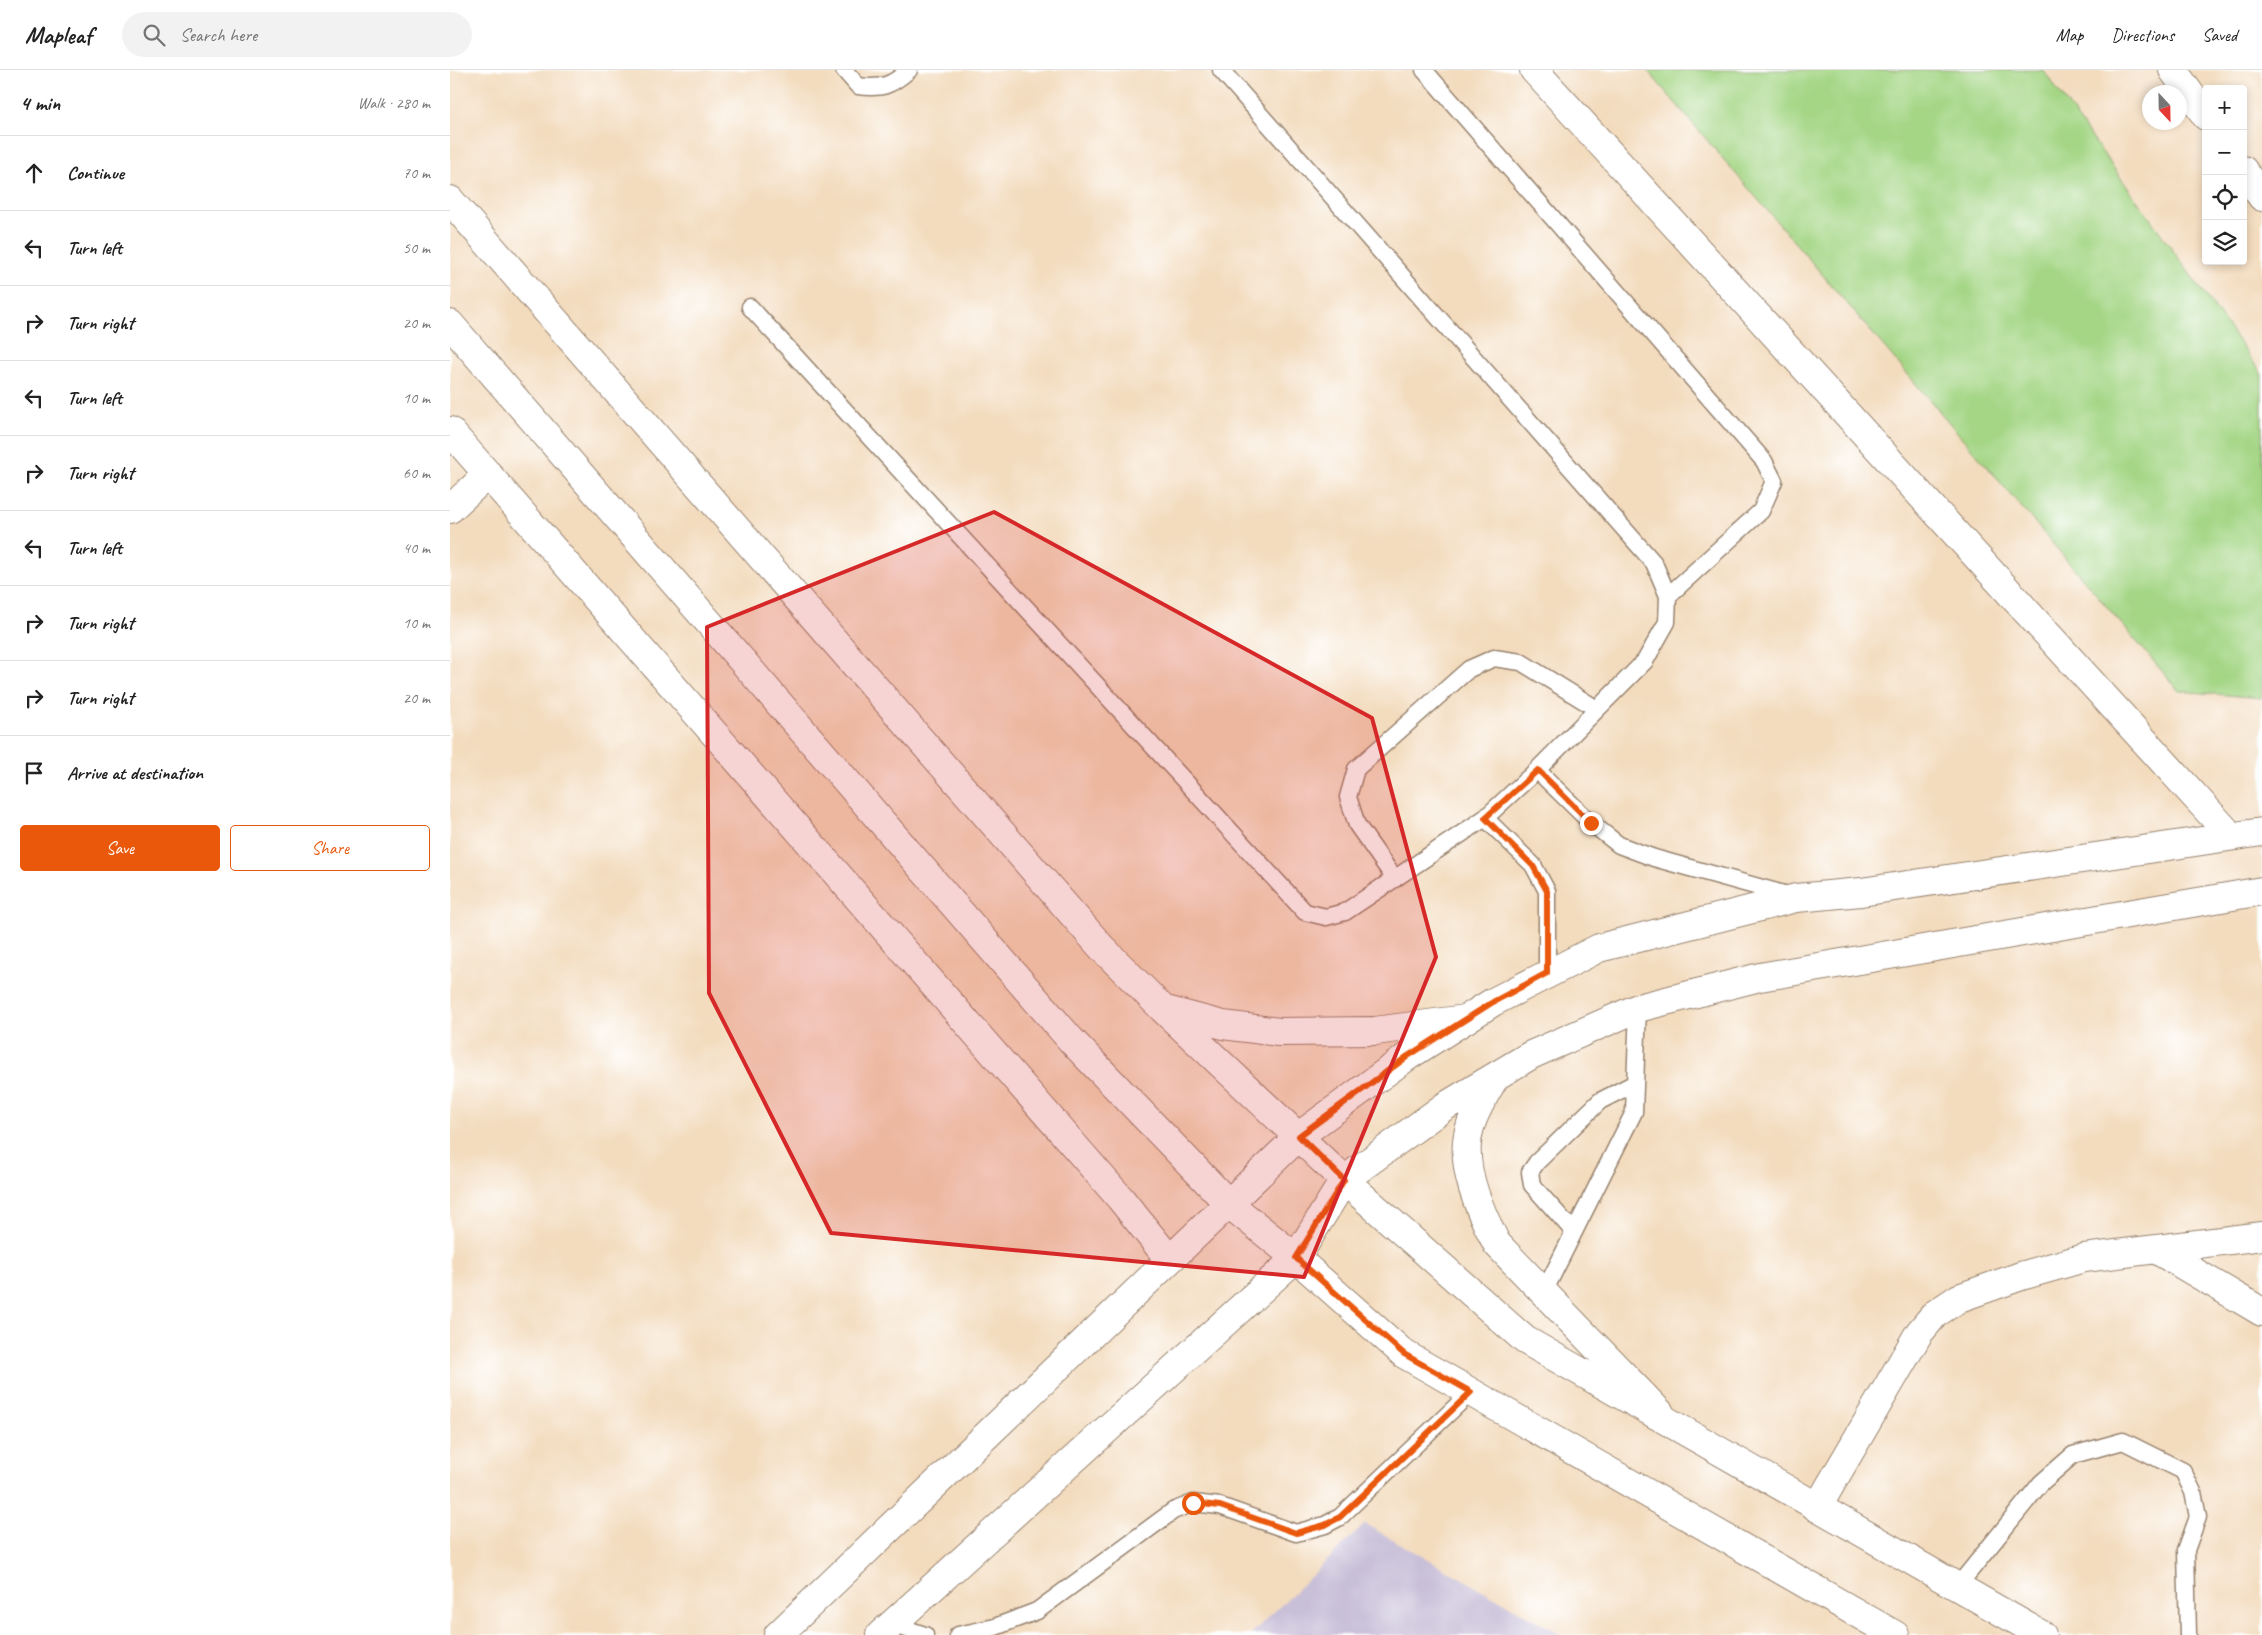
<!DOCTYPE html>
<html lang="en">
<head>
<meta charset="utf-8">
<style>
  body { margin:0; font-family:Caveat,sans-serif; background:#f2f2f2; color:#222 }
  .controls { position:absolute; right:15px; top:15px; display:grid; overflow:hidden; border-radius:5px; box-shadow:0 2px 8px #0003 }
  .controls button { width:45px; height:45px; display:grid; place-items:center; padding:0; border:0; border-bottom:1px solid #e0e0e0; background:#fff; color:#222; font:25px sans-serif }
  .compass { position:absolute; left:1692px; top:15px; width:45px; height:45px; border-radius:50%; background:#fff; box-shadow:0 2px 8px #0003; rotate:158deg }
  .stop { position:absolute; width:15px; height:15px; margin:-11px; border:4px solid #ea580c; border-radius:50%; background:#fff }
  .stop.end { background:#ea580c; border-color:#fff; box-shadow:0 1px 5px #0008 }
  .list { margin:0; padding:0; list-style:none }
  h2 { display:flex; justify-content:space-between; align-items:center; height:65px; margin:0; padding:0 20px; font-size:21px }
  h2 small { font-size:16px; font-weight:400; color:#767676 }
  .list li { display:grid; grid-template-columns:32px 1fr auto; gap:15px; align-items:center; box-sizing:border-box; height:75px; padding:0 20px; border-top:1px solid #e0e0e0 }
  .list b { display:block; font-size:19px; white-space:nowrap }
  .list em { font-size:16px; font-style:normal; color:#767676 }
  .actions { display:flex; gap:10px; padding:15px 20px }
  .actions a { flex:1; padding:11px 0; border:1px solid #ea580c; border-radius:5px; text-align:center; font-size:18px; color:#ea580c }
  .actions .main { background:#ea580c; color:#fff }
  .icon { flex:none; width:28px; height:28px; fill:none; stroke:currentColor; stroke-width:2; stroke-linecap:round; stroke-linejoin:round }
  .map { position:relative; flex:none; width:1812px; height:1565px; overflow:hidden }
  header { display:flex; align-items:center; gap:30px; box-sizing:border-box; height:70px; padding:0 25px; background:#fff; border-bottom:1px solid #e0e0e0 }
  header strong { font-size:24px }
  nav { display:flex; gap:28px; margin-inline-start:auto; font-size:18px }
  .search { width:350px; height:45px; background:#f2f2f2; display:flex; align-items:center; gap:12px; box-sizing:border-box; padding:0 18px; border-radius:28px; color:#767676; font-size:19px }
  main { display:flex }
  aside { flex:1; background:#fff }
  .map>svg:first-child { display:block }
  .industrial { fill:#c8bfd8 }
  .green { fill:#a4d685; stroke:#708052 }
  .lines { fill:none; stroke-linecap:round; stroke-linejoin:round }
  .lane-casing { stroke:#97826e; stroke-width:19 }
  .street-casing { stroke:#97826e; stroke-width:30 }
  .secondary-casing { stroke:#97826e; stroke-width:30 }
  .primary-casing { stroke:#97826e; stroke-width:30 }
  .lane { stroke:#fff; stroke-width:16 }
  .street { stroke:#fff; stroke-width:28 }
  .secondary { stroke:#fff; stroke-width:28 }
  .primary { stroke:#fff; stroke-width:28 }
  .route { stroke:#ea580c; stroke-width:6 }
  .marked { fill:#d62828; fill-opacity:0.2; stroke:#d62828; stroke-width:4; stroke-linejoin:round }
</style>
</head>
<body>
<header>
<strong>Mapleaf</strong>
<div class="search"><svg class="icon" aria-label="search" viewBox="0 0 24 24"><circle cx="10" cy="10" r="6"/><path d="M15 15l6 6"/></svg>Search here</div>
<nav><a>Map</a><a>Directions</a><a>Saved</a></nav>
</header>
<main>
<aside>
<h2>4 min<small>Walk · 280 m</small></h2>
<ul class="list">
<li><svg class="icon" aria-label="ahead" viewBox="0 0 24 24"><path d="M12 20V5M6 11l6-6 6 6"/></svg><div><b>Continue</b></div><em>70 m</em></li>
<li><svg class="icon" aria-label="left" viewBox="0 0 24 24"><path d="M17 20v-9H6M10 6l-5 5 5 5"/></svg><div><b>Turn left</b></div><em>50 m</em></li>
<li><svg class="icon" aria-label="right" viewBox="0 0 24 24"><path d="M7 20v-9h11M14 6l5 5-5 5"/></svg><div><b>Turn right</b></div><em>20 m</em></li>
<li><svg class="icon" aria-label="left" viewBox="0 0 24 24"><path d="M17 20v-9H6M10 6l-5 5 5 5"/></svg><div><b>Turn left</b></div><em>10 m</em></li>
<li><svg class="icon" aria-label="right" viewBox="0 0 24 24"><path d="M7 20v-9h11M14 6l5 5-5 5"/></svg><div><b>Turn right</b></div><em>60 m</em></li>
<li><svg class="icon" aria-label="left" viewBox="0 0 24 24"><path d="M17 20v-9H6M10 6l-5 5 5 5"/></svg><div><b>Turn left</b></div><em>40 m</em></li>
<li><svg class="icon" aria-label="right" viewBox="0 0 24 24"><path d="M7 20v-9h11M14 6l5 5-5 5"/></svg><div><b>Turn right</b></div><em>10 m</em></li>
<li><svg class="icon" aria-label="right" viewBox="0 0 24 24"><path d="M7 20v-9h11M14 6l5 5-5 5"/></svg><div><b>Turn right</b></div><em>20 m</em></li>
<li><svg class="icon" aria-label="arrive" viewBox="0 0 24 24"><path d="M6 21V4h12l-3 4 3 4H6"/></svg><div><b>Arrive at destination</b></div></li>
</ul>
<div class="actions"><a class="main">Save</a><a>Share</a></div>
</aside>
<div class="map">
<svg width="1812" height="1565" viewBox="0 0 1812 1565">
  <rect width="100%" height="100%" fill="#fff"/>
  <filter id="ink" filterUnits="userSpaceOnUse"><feTurbulence type="fractalNoise" baseFrequency=".02" numOctaves="2"/><feDisplacementMap in="SourceGraphic" scale="10" xChannelSelector="R" yChannelSelector="G"/><feConvolveMatrix kernelMatrix="1 2 1 2 8 2 1 2 1" color-interpolation-filters="sRGB"/></filter>
  <filter id="wash" filterUnits="userSpaceOnUse"><feTurbulence type="fractalNoise" baseFrequency=".0096" numOctaves="4" result="noise"/><feDisplacementMap in="SourceGraphic" scale="20" xChannelSelector="R" yChannelSelector="G"/><feGaussianBlur stdDeviation="1.12" result="paint"/><feColorMatrix in="noise" values="0 0 0 0 0 0 0 0 0 0 0 0 0 0 0 0 0 1.4 0 .05"/><feComposite in="paint" operator="in"/></filter>
  <g filter="url(#wash)">
    <rect width="100%" height="100%" fill="#f3dbbd"/>
    <path class="industrial" d="M915 1454 1112 1565H800Z"/>
    <path class="green" d="M1197 0H1593L1812 304V628L1729 621Z"/>
  </g>
  <g filter="url(#ink)">
    <g class="lines">
      <g class="lane-casing">
        <path id="lane" d="M394 0 408 16C432 19 441 16 459 0
          M974 0 1314 391 1324 411 1311 441 1218 526
          M300 237 855 842 876 847 895 842 1035 748 1087 700 1195 591 1217 552 1218 526 1204 493 771 0
          M1087 700 1141 753 1169 775 1204 788 1341 826
          M1035 748 1083 795 1097 821V903
          M945 809 907 755 898 727 906 699 1019 599 1044 588 1071 592 1147 639
          M1124 1162 1082 1115 1080 1102 1087 1092 1150 1031 1185 1013
          M1094 1222 1184 1042 1188 938
          M1507 1517 1591 1413 1623 1385 1673 1371 1733 1401 1743 1422 1748 1447 1736 1480 1738 1565
          M442 1554 475 1565
          M508 1565 545 1557 587 1541 723 1441 743 1433 770 1436 846 1463 875 1455 890 1447 1021 1322"/>
      </g>
      <g class="street-casing">
        <path id="street" d="M1084 0 1781 766
          M1723 0 1756 46
          M1793 100 1812 127
          M0 361 670 1128 719 1189
          M0 439 38 404
          M1707 1180 1812 1242
          M1367 1438 1469 1263 1485 1244 1509 1228 1571 1206 1634 1188 1812 1166"/>
      </g>
      <g class="secondary-casing">
        <path id="secondary" d="M1044 1009C1035 1024 1025 1040 1020 1057 1008 1094 1030 1142 1047 1174L1210 1343
          M328 1565 849 1066 958 986 1043 932 1149 878 1346 828 1411 822 1812 762
          M430 1565 846 1188 894 1110 994 1037 1081 985 1188 938 1310 907 1812 821"/>
      </g>
      <g class="primary-casing">
        <path id="primary" d="M0 130 652 878 713 939 894 1110 1075 1270 1592 1565
          M0 254 621 970 778 1133 846 1188 954 1284 1445 1565
          M716 940 773 955 829 962 925 961 1016 949"/>
      </g>
      <use href="#lane" class="lane"/>
      <use href="#street" class="street"/>
      <use href="#secondary" class="secondary"/>
      <use href="#primary" class="primary"/>
    </g>
  </g>
  <g class="lines" filter="url(#ink)">
    <path class="route" d="M743 1433 770 1436 846 1463 875 1455 890 1447 1021 1322 954 1284 846 1188 894 1110 849 1066 958 986 1043 932 1097 903V821L1083 796 1035 748 1088 700 1141 753"/>
  </g>
  <path class="marked" d="M544 442 922 648 986 887 854 1207 381 1163 259 923 257 557Z"/>
</svg>
<div class="controls">
<button>+</button>
<button>−</button>
<button><svg class="icon" aria-label="locate" viewBox="0 0 24 24"><circle cx="12" cy="12" r="6"/><path d="M12 2v4M12 18v4M2 12h4M18 12h4"/></svg></button>
<button><svg class="icon" aria-label="layers" viewBox="0 0 24 24"><path d="M12 4l9 5-9 5-9-5zM3 14l9 5 9-5"/></svg></button>
</div>
<svg class="compass" viewBox="-18 -18 36 36"><path d="M0-13l5 13h-10z" fill="#e53935"/><path d="M0 13l5-13h-10z" fill="#767676"/></svg>
<div class="stop" style="left:743px;top:1433px"></div>
<div class="stop end" style="left:1141px;top:753px"></div>
</div>
</main>
</body>
</html>
